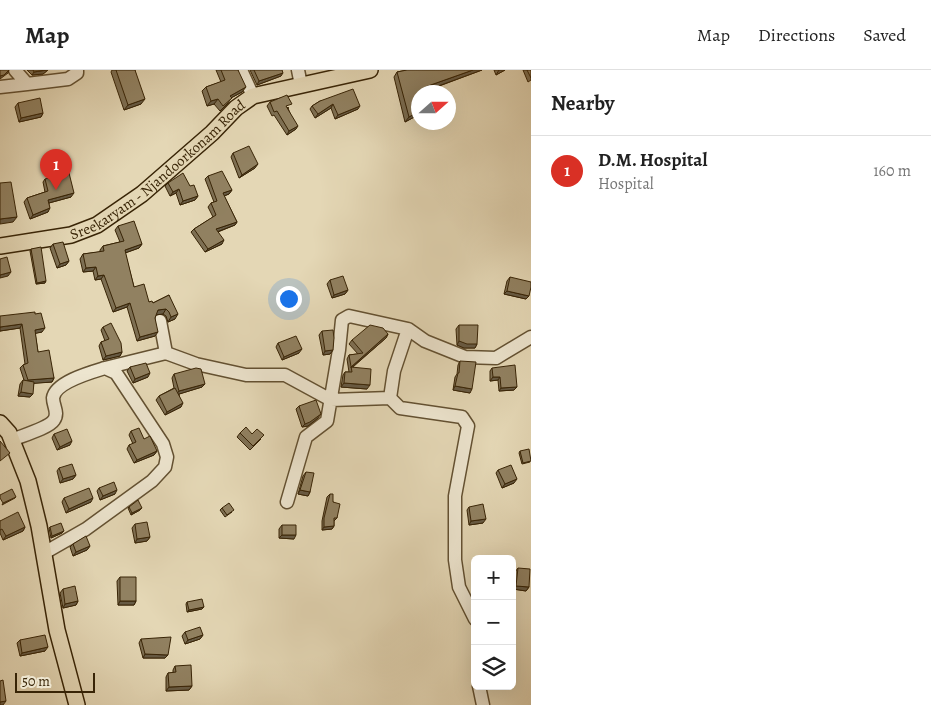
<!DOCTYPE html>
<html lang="en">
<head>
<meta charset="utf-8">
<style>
  body { margin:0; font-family:Alegreya,serif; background:#f2f2f2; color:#222 }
  .controls { position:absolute; right:15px; bottom:15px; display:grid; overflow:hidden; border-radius:8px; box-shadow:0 5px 20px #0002 }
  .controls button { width:45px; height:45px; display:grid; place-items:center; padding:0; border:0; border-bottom:1px solid #e0e0e0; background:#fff; color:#222; font:25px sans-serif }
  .compass { position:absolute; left:411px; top:15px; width:45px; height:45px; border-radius:50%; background:#fff; box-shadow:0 5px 20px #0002; rotate:69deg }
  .scale { position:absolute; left:15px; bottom:12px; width:80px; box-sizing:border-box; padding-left:5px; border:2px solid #382406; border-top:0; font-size:14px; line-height:18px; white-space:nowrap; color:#382406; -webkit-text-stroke:4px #ede5cf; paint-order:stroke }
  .you { position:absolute; left:288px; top:228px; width:18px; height:18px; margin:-12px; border:4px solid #fff; border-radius:50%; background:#1a73e8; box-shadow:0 0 0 8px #1a73e833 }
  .badge { display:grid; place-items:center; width:32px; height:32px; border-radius:50%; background:#d93025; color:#fff; font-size:16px; font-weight:700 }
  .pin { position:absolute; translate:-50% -41px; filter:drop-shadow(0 1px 2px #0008) }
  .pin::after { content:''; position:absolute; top:26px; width:18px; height:15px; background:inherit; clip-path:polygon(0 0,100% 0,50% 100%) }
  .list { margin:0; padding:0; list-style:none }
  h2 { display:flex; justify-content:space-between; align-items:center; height:65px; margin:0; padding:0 20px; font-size:21px }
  h2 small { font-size:16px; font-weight:400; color:#767676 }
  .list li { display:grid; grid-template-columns:32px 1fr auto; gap:15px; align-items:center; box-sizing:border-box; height:70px; padding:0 20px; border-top:1px solid #e0e0e0 }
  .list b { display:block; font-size:19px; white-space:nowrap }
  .list p { margin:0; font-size:16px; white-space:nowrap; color:#767676 }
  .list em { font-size:16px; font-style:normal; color:#767676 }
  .icon { flex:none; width:28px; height:28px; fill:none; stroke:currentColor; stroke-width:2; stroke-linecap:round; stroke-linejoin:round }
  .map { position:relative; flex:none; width:531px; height:635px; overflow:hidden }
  header { display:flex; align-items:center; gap:30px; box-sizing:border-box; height:70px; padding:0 25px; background:#fff; border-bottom:1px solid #e0e0e0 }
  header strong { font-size:24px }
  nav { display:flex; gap:28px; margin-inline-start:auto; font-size:18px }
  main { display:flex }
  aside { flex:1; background:#fff }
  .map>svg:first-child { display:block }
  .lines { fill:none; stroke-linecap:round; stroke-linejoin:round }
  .minor-casing { stroke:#635132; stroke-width:15 }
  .major-casing { stroke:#382406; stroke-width:18 }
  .minor { stroke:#ede5cf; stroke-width:12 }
  .major { stroke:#e4d7b5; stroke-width:15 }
  .wall { fill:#7d6f53; stroke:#382406 }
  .shaded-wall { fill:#665a44; stroke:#382406 }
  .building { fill:#918161; stroke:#382406 }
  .labels { text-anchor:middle; stroke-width:4; stroke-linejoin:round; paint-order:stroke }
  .street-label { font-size:15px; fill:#382406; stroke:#ede5cf }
</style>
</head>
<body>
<header>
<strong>Map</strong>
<nav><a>Map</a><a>Directions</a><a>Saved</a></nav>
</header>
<main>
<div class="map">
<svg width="531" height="635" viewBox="0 0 531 635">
  <rect width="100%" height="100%" fill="#e4d7b5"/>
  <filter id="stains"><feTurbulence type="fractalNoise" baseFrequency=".004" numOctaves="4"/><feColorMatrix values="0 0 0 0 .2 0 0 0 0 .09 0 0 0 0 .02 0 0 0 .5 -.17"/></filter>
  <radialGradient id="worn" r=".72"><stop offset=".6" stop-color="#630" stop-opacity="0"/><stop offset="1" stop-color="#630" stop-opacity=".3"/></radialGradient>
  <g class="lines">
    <g class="minor-casing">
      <path id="minor" d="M241 0 253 26
        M298 0 301 15
        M27 14 68 9 77 3V0
        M0 17 27 14 15 0
        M160 251 166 283
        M408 259 394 301 390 328 400 338 462 347 468 356 455 426V490L459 517 475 549
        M105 298 166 283 196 294 246 305H285L331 330 390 328
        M12 370C21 366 49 358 54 350 59 343 53 336 53 328 55 312 92 302 105 298L116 303 163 374 167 387 165 397 152 411 86 459 44 483
        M287 432 306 367 327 351 339 280 342 250 349 246 408 259 425 271 465 287 496 288 531 267
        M479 616 483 635"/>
    </g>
    <g class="major-casing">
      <g id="major">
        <path id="s1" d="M0 176 71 165 97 155 142 124 212 63 236 38 253 26 370 0"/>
        <path d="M0 353 9 363 28 411 39 456 57 560 77 635"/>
      </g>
    </g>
    <use href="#minor" class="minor"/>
    <use href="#major" class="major"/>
  </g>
  <path class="wall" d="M27 0H48L43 4 32 5Z
    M112 0H135L141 34 124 40 111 2Z
    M216 0H238L242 22 231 28 228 33 220 41 214 34 207 36 202 21 206 17 221 12Z
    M250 0H282L281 6 257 15Z
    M407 0H482L426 21 418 45 405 52 394 7 397 2Z
    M494 0H505L496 5Z
    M523 0H531V10L528 12Z
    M320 31 358 39 335 49 331 38 315 48 310 39 312 36Z
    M270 32 289 38H288L296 59 287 65 274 45 272 46 267 36Z
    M18 33 43 43 41 47 19 52 15 37Z
    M233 83 255 98 239 108 231 87Z
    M208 106 232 120 229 124 224 126 237 152 235 155 218 162 222 174 205 182 191 162 194 159 213 147 208 137 211 133 214 132 205 109Z
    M45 109 71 127 49 133 48 142 30 149 24 132 27 128 45 122 43 112Z
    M168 113 190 116 198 126 195 130 180 135 176 123 170 126 165 116Z
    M118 156 142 174 139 178 125 183 134 217 149 232 153 233 169 225 175 249 168 252 166 246 163 244H156L155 248V266L137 271 127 237 113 242 101 209 95 210 93 201 83 202 80 189 83 184 100 182V180L103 176 120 172 115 160Z
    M53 174 69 191 66 195 57 198 50 178Z
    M31 179 45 213 36 214 30 181Z
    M510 207 526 229 504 224 507 211Z
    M330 210 348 220 345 224 332 228 327 214Z
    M35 244 42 262 35 263 38 282 54 308 52 312 34 313 30 327 18 326 20 314 23 310H24L20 298 23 295 25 294 20 258 0 261Z
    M459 255 477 274 475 278H464L457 275 456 259Z
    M103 257 122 282 120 286 103 290 99 276 101 272 105 271 101 260Z
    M322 261 333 280 330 284 323 285 319 265Z
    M388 264 386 268 353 297 367 319 341 317 343 305 345 302H349L347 289 349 285 358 284 349 274 352 270Z
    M278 273 299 283 282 290 276 277Z
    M460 291 470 323 453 320 455 307 457 304 458 295Z
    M130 297 148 307 133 313 127 301Z
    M492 298 514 320 499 321 498 310 490 311V301Z
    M174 304 202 317 179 324 181 337 165 345 156 330 159 326 174 318 172 308Z
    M299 336 318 348 308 356 302 357 296 339Z
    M131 361 144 369 157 381 154 385 134 393 127 379 129 375 133 374 129 365Z
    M240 363 252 364 261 369 250 380 237 367Z
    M54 364 70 375 57 380 52 368Z
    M520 381 530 392 522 394 519 383Z
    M59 398 76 405 73 409 60 413 57 401Z
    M498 400 514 413 502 418 496 403Z
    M306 402 310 422 308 426 298 424 303 406Z
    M99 418 115 424 100 430 97 421Z
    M330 424 333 432 337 448 334 451V456L332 459 322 460V451L327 427Z
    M64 428 91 432 66 443 62 432Z
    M129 437 142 438 140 440 131 445 128 438Z
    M469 437 483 453 469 455 467 440Z
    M222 438 232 442 225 447 220 440Z
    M0 451 25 457 23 461 3 470 0 463Z
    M135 454 150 467 147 471 135 473 132 458Z
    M282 455 294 469 279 468V459Z
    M50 457 64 461 62 463 51 468 49 458Z
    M73 474 90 476 87 480 73 486 70 477Z
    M518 498 529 517 526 521 513 519 515 502Z
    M120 507 136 531 134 535H118L117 511Z
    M63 519 78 531 76 535 63 538 60 523Z
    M187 532 204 537 202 539 187 542 186 534Z
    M185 562 203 565 200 569 185 574 182 566Z
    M141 569 165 588H143L139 573Z
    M20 570 45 581 20 586 17 573Z
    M175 596 192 616 189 620 166 621V607L168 603H173V600Z"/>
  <path class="shaded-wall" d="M9 0 8 3 0 9V6Z
    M48 0 43 4 32 5 34 2Z
    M473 0H482L422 22 425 17Z
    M499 0H505L496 5Z
    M283 3 281 6 257 15 259 11Z
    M246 17 242 22 227 30 230 26Z
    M145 29 141 34 124 40 128 35Z
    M218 29 214 34 207 36 211 31Z
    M333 34 331 38 315 48 318 44Z
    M360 36 358 39 335 49 338 45Z
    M418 42V45L405 52 409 47Z
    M43 43 41 47 19 52 21 48Z
    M298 56 296 59 287 65 289 61Z
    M258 94 255 98 239 108 242 105Z
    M179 119 176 123 170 126 173 122Z
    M232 120 229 124 221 127 223 123Z
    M74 123 71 127 45 134 48 130Z
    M198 126 195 130 180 135 183 131Z
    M50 138 48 142 30 149 33 145Z
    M17 147 13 152 0 154V149Z
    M237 152 235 155 214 163 216 159Z
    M224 170 222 174 205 182 208 179Z
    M142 174 139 178 122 184 125 180Z
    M69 191 66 195 57 198 60 194Z
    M96 197 93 201 83 202 86 198Z
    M11 202 8 206 0 208V205Z
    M104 205 101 209 95 210 98 206Z
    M46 211 45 213 36 214 37 213Z
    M348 220 345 224 332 228 334 225Z
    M507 221 529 226 526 229 504 224Z
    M130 233 127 237 113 242 116 238Z
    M166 239 163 244 155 245 158 240Z
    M178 244 175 249 168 252 171 247Z
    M22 254 20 258 0 261V257Z
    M45 258 42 262 33 264 35 260Z
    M158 262 155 266 137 271 140 267Z
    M388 264 386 268 351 298V297Z
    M459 271 477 274 475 278H464L457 275Z
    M302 279 299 283 282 290 284 287Z
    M333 280 330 284 323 285 325 281Z
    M122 282 120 286 103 290 106 286Z
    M150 303 148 307 133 313 135 309Z
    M493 307H500L498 310 490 311Z
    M54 308 52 312 26 314 28 310Z
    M344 313 370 315 367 319 341 317Z
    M205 314 202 317 176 325 179 321Z
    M455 316 472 319 470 323 453 320Z
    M517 317 514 320 499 321 501 318Z
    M21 322 33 324 30 327 18 326Z
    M183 333 181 337 165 345 167 342Z
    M321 344 318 348 308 356 302 357 305 354Z
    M72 371 70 375 57 380 60 377Z
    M157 381 154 385 134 393 137 390Z
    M76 405 73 409 60 413 63 409Z
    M517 409 514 413 502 418 505 414Z
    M117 420 115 424 100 430 103 426Z
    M300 420 310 422 308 426 298 424Z
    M16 427 15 428 2 435 3 433Z
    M93 428 91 432 66 443 69 439Z
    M142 438 140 440 131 445 132 443Z
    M486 449 483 453 469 455 471 451Z
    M334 456 332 459 322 460 324 457Z
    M25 457 23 461 3 470 6 466Z
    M64 461 62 463 51 468 52 466Z
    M282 465H296L294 469 279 468Z
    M150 467 147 471 135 473 137 469Z
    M90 476 87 480 73 486 76 482Z
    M516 516 529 517 526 521 513 519Z
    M78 531 76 535 63 538 65 534Z
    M120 531H136L134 535H118Z
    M204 537 202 539 187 542 189 540Z
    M203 565 200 569 185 574 188 570Z
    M48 577 45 581 20 586 22 583Z
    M145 584 168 585 165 588H143Z
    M192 616 189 620 166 621 169 617Z
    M6 631 3 635H0V632Z"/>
  <path class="building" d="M0 0H9L4 5 0 6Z
    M33 0H45L34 2Z
    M116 0H135L145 29 128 35Z
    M221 0H238L246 17 230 26 232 28 223 36 218 29 211 31 206 17 225 10Z
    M254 0H282L283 3 259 11Z
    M407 0H473L425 17 427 22H418V42L409 47 397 2Z
    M527 0H531V8Z
    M353 19 360 36 338 45 333 34 318 44 312 36 320 31Z
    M287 25 292 34 286 36 298 56 289 61 277 41 274 42 270 32Z
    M40 28 43 43 21 48 18 33Z
    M249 76 258 94 242 105 233 83Z
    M222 101 232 120 223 123 237 152 216 159 224 170 208 179 194 159 216 145 211 133 217 131 208 106Z
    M69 103 74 123 48 130 50 138 33 145 27 128 48 121 45 109Z
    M183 103 190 116 194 115 198 126 183 131 179 119 173 122 168 113Z
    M11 112 17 147 0 149V113Z
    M134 151 142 174 125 180 134 217 144 214 149 232 152 231 153 233 169 225 178 244 171 247 169 242 166 239 158 240 155 248 158 262 140 267 130 233 116 238 104 205 98 206 96 197 86 198 83 184 104 181 103 176 124 171 118 156Z
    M63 172 69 191 60 194 53 174Z
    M41 177 46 211 37 213 31 179Z
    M7 187 11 202 0 205V189Z
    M343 206 348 220 334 225 330 210Z
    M510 207 531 212V217L529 226 507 221Z
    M35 242V244L41 243 45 258 35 260 38 282 49 280 54 308 28 310 23 295 28 293 22 254 0 257V246Z
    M111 253 121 273 122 282 106 286 101 272 109 269 103 257Z
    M370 255 383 258 388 264 351 297 371 299 370 315 344 313 345 302H352L349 285 363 283 352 270Z
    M459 255H478L477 274H467L459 271Z
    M333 260 334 268 333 280 325 281 322 261Z
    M296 266 302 279 284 287 278 273Z
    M460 291 476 292 472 319 455 316 458 303H459Z
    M146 293 150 303 135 309 130 297Z
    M515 295 517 317 501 318 500 307H493L492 298Z
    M196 298 201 299 205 314 179 321 174 304Z
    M23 310 34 312 33 324 21 322Z
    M175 318 183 333 167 342 159 326Z
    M316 330 321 344 310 352 305 354 299 336Z
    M246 357 252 364 257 359 264 365 253 376 240 363Z
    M139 358 144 369 150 366 157 381 137 390 129 375 136 372 131 361Z
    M67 359 72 371 60 377 54 364Z
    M0 371 10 383 0 391Z
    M529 379 531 391 523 393 520 381Z
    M72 394 76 405 63 409 59 398Z
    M511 395 517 409 505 414 498 400Z
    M306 402 314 403 310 422 300 420Z
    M114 412 117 420 103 426 99 418Z
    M89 418 93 428 69 439 64 428Z
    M12 419 16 427 3 433 0 428V425Z
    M330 424H333V432L340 434 337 448H334V456L324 457V448Z
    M138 430 142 438 132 443 129 437Z
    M229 433 234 440 227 445 222 438Z
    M483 434 486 449 471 451 469 437Z
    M18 442 25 457 6 466 2 459 0 460V451Z
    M147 452 150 467 137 469 135 454Z
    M61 453 64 461 52 466 50 457Z
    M282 455H296V465H282Z
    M86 466 90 476 76 482 73 474Z
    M518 498 530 499 529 517 516 516Z
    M120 507H136V531H120Z
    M75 516 78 531 65 534 63 519Z
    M202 529 204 537 189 540 187 532Z
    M200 557 203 565 188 570 185 562Z
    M45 565 48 577 22 583 20 570Z
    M171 567 168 585 145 584 141 569Z
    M191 595 192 616 169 617 168 603 176 602 175 596Z
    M3 610 6 631 0 632V611Z"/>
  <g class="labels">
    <g class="street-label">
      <text dy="5" stroke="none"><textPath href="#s1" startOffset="181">Sreekaryam - Njandoorkonam Road</textPath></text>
    </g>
  </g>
  <rect width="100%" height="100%" filter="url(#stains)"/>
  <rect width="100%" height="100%" fill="url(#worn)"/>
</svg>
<div class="controls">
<button>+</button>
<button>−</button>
<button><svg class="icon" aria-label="layers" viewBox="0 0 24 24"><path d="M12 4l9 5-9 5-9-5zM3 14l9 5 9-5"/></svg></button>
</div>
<svg class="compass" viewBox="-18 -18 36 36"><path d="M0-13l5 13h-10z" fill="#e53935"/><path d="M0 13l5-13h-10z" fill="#767676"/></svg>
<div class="scale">50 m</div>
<div class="you"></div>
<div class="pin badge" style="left:56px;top:120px">1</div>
</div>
<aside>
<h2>Nearby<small></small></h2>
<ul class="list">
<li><span class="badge">1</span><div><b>D.M. Hospital</b><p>Hospital</p></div><em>160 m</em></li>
</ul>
</aside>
</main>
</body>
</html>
